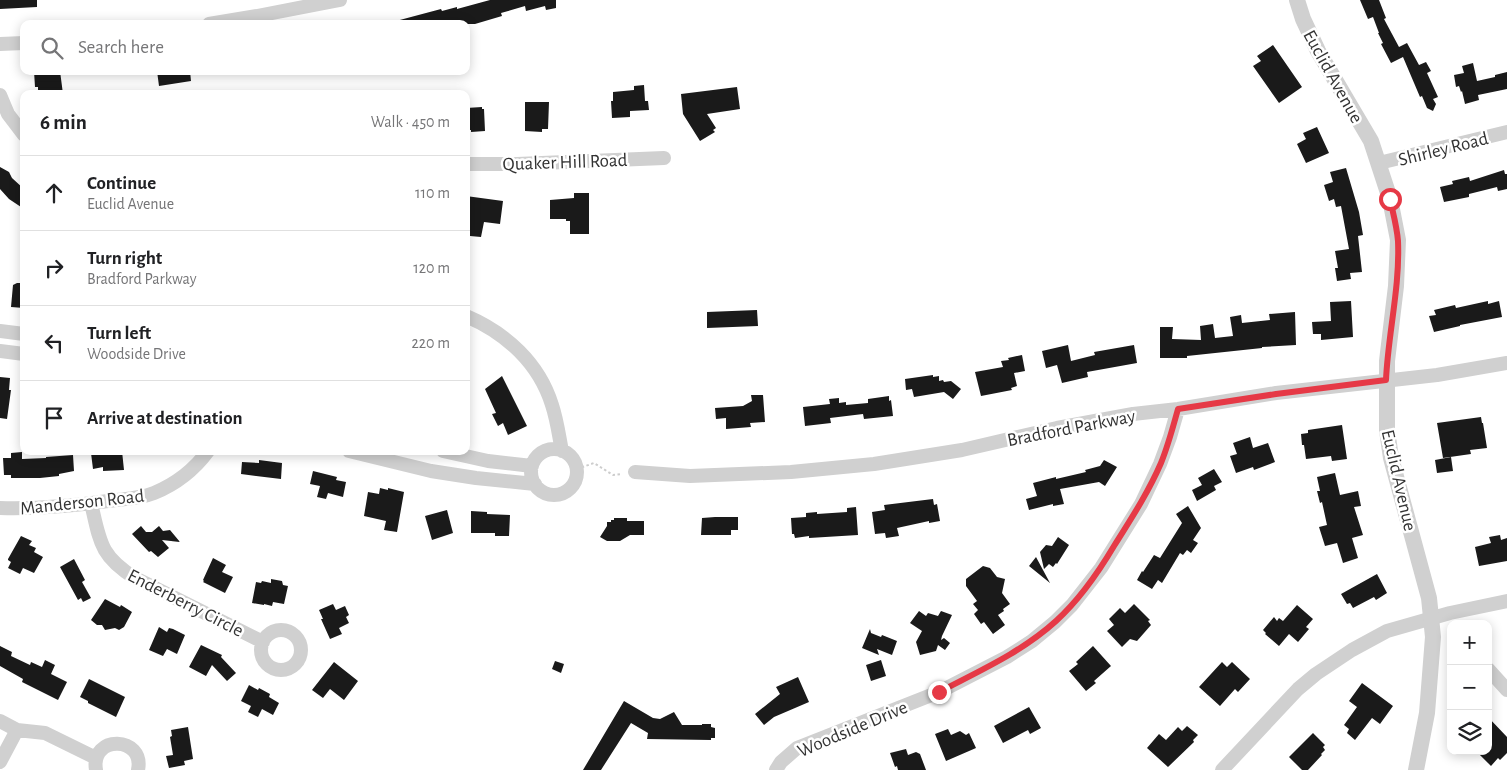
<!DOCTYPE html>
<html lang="en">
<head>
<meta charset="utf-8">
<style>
  body { margin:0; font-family:"Alegreya Sans",sans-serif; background:#f6f6f6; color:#202124 }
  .controls { position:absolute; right:15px; bottom:15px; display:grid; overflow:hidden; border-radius:10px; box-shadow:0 2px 12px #0003 }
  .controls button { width:45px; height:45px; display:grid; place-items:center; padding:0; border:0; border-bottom:1px solid #e0e0e0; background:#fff; color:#202124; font:25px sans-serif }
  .stop { position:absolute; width:15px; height:15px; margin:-11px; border:4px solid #e63946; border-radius:50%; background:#fff }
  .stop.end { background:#e63946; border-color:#fff; box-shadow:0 1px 5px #0008 }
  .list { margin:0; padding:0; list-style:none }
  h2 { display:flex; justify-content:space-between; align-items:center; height:65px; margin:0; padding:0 20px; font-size:21px }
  h2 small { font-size:16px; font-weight:400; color:#757577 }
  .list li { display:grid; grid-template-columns:32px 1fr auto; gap:15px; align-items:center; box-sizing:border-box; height:75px; padding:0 20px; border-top:1px solid #e0e0e0 }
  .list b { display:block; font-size:19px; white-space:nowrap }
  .list p { margin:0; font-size:16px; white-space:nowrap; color:#757577 }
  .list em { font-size:16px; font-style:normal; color:#757577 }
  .icon { flex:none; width:28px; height:28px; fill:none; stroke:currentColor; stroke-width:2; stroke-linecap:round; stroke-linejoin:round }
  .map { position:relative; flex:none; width:1507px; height:770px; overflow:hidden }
  .search { position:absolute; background:#fff; box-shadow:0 2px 12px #0003; left:20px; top:20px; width:450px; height:55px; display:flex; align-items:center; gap:12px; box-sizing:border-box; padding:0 18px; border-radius:10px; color:#757577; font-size:19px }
  .panel { position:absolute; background:#fff; box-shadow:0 2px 12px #0003; left:20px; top:90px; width:450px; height:365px; border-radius:10px }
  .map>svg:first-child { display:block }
  .building { fill:#1a1a1a }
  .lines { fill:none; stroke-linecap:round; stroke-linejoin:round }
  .path { stroke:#cdcdcd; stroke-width:2; stroke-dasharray:2.5 2.5; stroke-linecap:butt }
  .minor { stroke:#d0d0d0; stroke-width:14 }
  .tertiary { stroke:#d0d0d0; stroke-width:16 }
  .route { stroke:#e63946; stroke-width:6 }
  .labels { text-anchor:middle; stroke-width:5; stroke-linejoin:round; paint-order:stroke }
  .street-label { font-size:19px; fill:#333; stroke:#fff }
</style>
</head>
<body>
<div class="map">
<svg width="1507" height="770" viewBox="0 0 1507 770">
  <rect width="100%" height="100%" fill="#fff"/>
  <path class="building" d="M0 0H37V7L0 9Z
    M490 0H556V8L546 10 545 6 526 11 525 6 501 13 502 16 475 24H397L396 21 441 9 442 11 457 7V9Z
    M1360 0H1379L1386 18 1384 19 1399 47 1407 43 1419 65 1426 62 1431 71 1427 73 1438 97 1433 99 1436 104 1433 111 1427 108 1422 96 1420 97 1403 57 1391 63 1381 44 1383 43 1378 33H1379L1373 17 1368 19Z
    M1273 45 1302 87 1279 103 1253 66 1261 61 1257 56Z
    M1473 63 1477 81 1495 77V75L1507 72V89L1478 95 1479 100 1465 104 1462 91 1461 92 1459 86 1456 87 1454 75 1464 73 1462 66Z
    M34 71H60L63 94H38V87H35Z
    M157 71H190L191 81 159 86Z
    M644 85 645 101H648L649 110 630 111V117L612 118 611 101H613V92L634 90V86Z
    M737 87 740 109 707 114 716 128 713 130 715 132 700 141 683 114 681 94Z
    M525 102H549L548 129H542V132L525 131Z
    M482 107V109H484L485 131 471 132V130H466V108Z
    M1317 127 1329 153 1306 163 1297 144 1306 139 1303 133Z
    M0 167 9 172 12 178 24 189V209L9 199 0 189Z
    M1346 168 1359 212 1363 235 1358 236 1362 272 1350 273 1351 279 1337 281 1335 268H1338L1335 251 1349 249 1341 206 1336 207 1334 199 1329 201 1324 185 1333 182 1330 172Z
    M1504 170 1505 174H1507V189L1498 191 1497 187 1469 194V197L1444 202 1440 187 1453 184 1452 181 1469 177 1470 181Z
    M574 193H589V234H570V221H566V219H550V200L574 198Z
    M466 196 503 201 500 224 484 222 481 237 470 236 466 232Z
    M17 283H24V308L11 307 13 285Z
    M1351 301 1353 337 1321 340V334H1313L1312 322 1331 321 1330 302Z
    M1488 301V304L1499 301 1502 317 1460 325V326L1434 332 1429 316 1436 315 1434 310 1455 305 1456 308Z
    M757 310 758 326 707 328V312Z
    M1295 312 1296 345 1262 347V348L1187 356V358H1160V327H1173L1172 339 1201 340 1200 326 1213 324 1215 338 1233 336 1230 317 1241 315 1242 323 1270 320 1269 314Z
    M1068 345 1071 361 1095 355 1094 352 1134 345 1137 363 1087 372 1088 377 1062 383 1057 365 1046 368 1042 351Z
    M1022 355 1025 371 1014 373 1017 386 1011 388 1012 390 981 396 975 372 1003 367 1001 361 1009 360 1008 358Z
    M933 375V377L939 376V381L943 380 944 382 951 381 961 389 953 399 944 392 914 397 912 389 906 390 905 379Z
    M502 376 527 426 508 435 503 423 498 426 492 414 496 413 485 389Z
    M0 377 10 378 9 390H11L7 419 0 418Z
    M751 395H763L765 422 750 423 751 427 726 429V418L716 419 715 408 743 406 752 401Z
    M889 396V401L891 400 893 416 864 419 863 414 830 418 831 423 805 426 803 407 830 404 829 399 839 398V403L846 402V405L868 403V399Z
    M1481 417 1482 423H1483L1487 448 1470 450 1471 454 1443 458 1437 423Z
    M1342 425 1347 459 1332 461 1331 456 1306 459 1304 445H1302L1301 434 1308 433V430Z
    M1250 437 1253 448 1268 443 1275 462 1254 470 1253 467 1236 473 1230 456 1237 454 1233 443Z
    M110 451H122L124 470 103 471V467L93 469 91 453Z
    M22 452V459L46 458V457L73 455 74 471 59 474V476L40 478H11V475H4L3 458H11V453Z
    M1451 457 1453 471 1437 473 1435 460Z
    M259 460 282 463 281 479 241 474 242 462 259 463Z
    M1104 460 1117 467 1105 486 1099 482 1060 489 1064 504 1053 506V504L1029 510 1026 499 1037 496 1033 483 1056 477V479L1086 472 1085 470 1100 466Z
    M1214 469 1222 482 1214 486 1216 490 1197 501 1192 490 1202 485 1198 478Z
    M313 471 337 477 336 480 346 482 343 497 328 493 326 499 317 497 320 486 310 484Z
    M1335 473 1340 495 1358 491 1361 506 1354 507 1363 535 1352 538 1358 558 1343 563 1337 543 1325 546 1319 527 1327 525 1322 502 1320 503 1317 491H1320L1317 477Z
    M380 488 388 490V488L404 492 397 532 384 530 386 521 364 516 368 492 379 494Z
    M933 499 934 505 937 504 940 521 929 523V521L897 528 899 536 886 538 885 533 875 534 872 512 885 510 884 505Z
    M1188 506 1201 528 1193 540 1198 543 1191 553 1187 550 1183 555 1180 553 1162 583 1158 580 1152 589 1137 580 1142 571 1143 572 1154 555 1160 558 1182 523 1176 514Z
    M856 507 858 535 809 538V536L795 538 794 534H792L791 518 806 517V513L817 512V514L847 512V508Z
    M447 510 453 533 432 540 425 516Z
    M471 511 487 512V514L510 515 509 536H495V533H471Z
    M715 517H738V530H731V535H701L702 518Z
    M614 518H627V521H644V535H630L620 541H607L600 537 607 526V522H611V520H614Z
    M141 526 146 532H152L159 526 163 531 170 530 180 542 162 540 169 548 158 557 151 551 149 552 132 534Z
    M1500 535 1501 540 1507 538V561L1479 566 1475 547 1491 543 1489 537Z
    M21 536 32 541 29 545 36 548 34 552 43 557 34 573 23 568 20 574 8 568 11 562 8 560V559Z
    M1058 537 1069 545 1057 564 1056 563 1053 567 1049 564 1044 569 1040 552 1046 545 1052 546Z
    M1036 557 1050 583 1029 566Z
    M213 558 226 565 222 572 233 577 225 593 203 582 204 581 203 580Z
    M74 559 85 580 82 582 91 598 83 602 81 598 78 600 60 567Z
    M983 566 990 568 997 577 1005 579 1002 593 1010 604 1003 609 1004 611 998 615 1005 625 993 634 984 622 981 624 974 614 978 610 973 604 977 601 966 586V579Z
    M1377 574 1387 593 1376 600 1374 597 1353 608 1350 603 1347 604 1341 594Z
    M271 579 282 581 283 585 288 586 284 604 273 602 272 606 264 604V605L252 603 256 582 261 583 262 581 271 583Z
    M105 599 120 607 121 605 132 612 124 627 119 630 115 628 105 630 102 625H97L91 620Z
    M333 604 336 610 345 606 349 615 346 617 349 623 339 628 342 634 330 639 321 619H323L319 610Z
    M1134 604 1150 620 1148 621 1151 625 1137 641 1130 639 1122 647 1107 631 1114 625 1109 619 1120 608 1125 613Z
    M1297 605 1313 619 1306 627 1309 629 1298 642 1289 634 1279 646 1265 634 1266 633 1263 630 1274 617 1277 621 1279 618 1283 621Z
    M919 611 926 616 928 613 938 616 941 611 952 615 942 636 941 640 944 638 950 643 945 650 938 645 936 651 920 655 916 642 922 631 910 623Z
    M159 627 167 632 169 628 173 629 185 635 177 654 167 649 163 656 149 650Z
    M870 629 871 633 881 637 882 635 897 641 892 655 877 649 879 655 862 648Z
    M201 645 222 655 221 657 236 673 227 681 212 665 206 676 189 667Z
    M0 646 12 652 11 656 30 665 31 662 42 667 45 660 55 665 51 674 67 682 58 700 22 682 23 679 0 666Z
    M1093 646 1111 666 1094 681 1096 683 1086 691 1069 671 1078 664 1076 662Z
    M881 660 886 676 871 681 866 665Z
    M555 661 564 664 561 673 552 669Z
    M334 662 358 681 344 700 330 689 323 698 312 690Z
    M1222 662 1227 667 1232 662 1250 679 1238 692 1235 689 1220 706 1199 687Z
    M798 677 809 702 774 717 764 725 755 714 780 694 776 687Z
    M89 679 125 697 116 717 88 703V701L80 697Z
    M1362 683 1393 706 1380 724 1372 718 1355 740 1347 733 1349 729 1344 725 1357 707 1349 701Z
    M249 685 258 690 259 688 270 694 269 697 279 703 273 715 262 709 258 717 248 712 251 706 241 701Z
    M624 701 653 718 660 719 674 712 682 725H702V724H711V727L715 728V738H711V740L647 739 648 733 631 723 601 770H583Z
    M1029 707 1041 728 1030 734 1028 730 1003 743 994 726Z
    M1488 717 1507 737V753L1500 760 1498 758 1491 766 1476 751H1488Z
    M1187 726 1198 735 1193 740 1194 742 1168 767 1147 748 1159 734 1166 740 1178 727 1182 731Z
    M188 727 193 759 184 761 185 765 169 768 166 756 173 755 170 737 172 736 171 730Z
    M948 729 951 735 960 731 966 735 969 733 976 748 946 761 935 734Z
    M1313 733 1325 745 1323 747 1325 750 1321 754 1322 755 1308 770H1302L1289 757Z
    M906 749 908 755 916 752 920 754 926 770H898L897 766 895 767 890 753Z"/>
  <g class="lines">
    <path class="path" d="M577 469 594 463 613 475 622 474"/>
    <path class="minor" d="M209 24 257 16 340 0
      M0 44 24 43
      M0 95 8 114 24 135
      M1379 163 1507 132
      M466 164H517L664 158
      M466 316C506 333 539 363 552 405 557 420 559 436 562 451
      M0 331 24 334
      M0 351 24 354
      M531 472a23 23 0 1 1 46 0a23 23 0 1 1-46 0Z
      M349 451 431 471 476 478 535 484
      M443 451 488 461 532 466
      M635 472 690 476 791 472 874 464 962 450 1057 428 1133 414 1178 409 1276 393 1437 375 1507 363
      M91 503C100 542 100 556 135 578L263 642
      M0 508C36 509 73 506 108 501 123 499 139 499 154 493 176 484 194 470 208 451
      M261 650a20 20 0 1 1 40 0a20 20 0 1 1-40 0Z
      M1488 669 1507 690
      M0 721 17 730 45 733 96 758
      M0 762 17 730
      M96 770C90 734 145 736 138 770
      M776 770 781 762 797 748 939 692 1007 657 1032 641 1055 622 1072 605 1101 568 1141 504 1160 464 1170 437 1178 409
      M1222 770 1298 689 1316 674 1352 650 1387 631 1450 613 1507 601"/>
    <path class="tertiary" d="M1297 0 1303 19 1318 51 1371 141 1390 199 1398 240 1396 286 1387 361V430L1391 458 1429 598 1433 637 1427 713 1416 770"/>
  </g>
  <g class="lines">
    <path class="route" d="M939 692C979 671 1022 652 1056 621 1079 600 1098 573 1114 546 1131 519 1148 493 1161 463 1168 446 1173 427 1178 409L1276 394 1386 380C1388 334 1400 288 1398 241 1397 227 1393 213 1390 199"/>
  </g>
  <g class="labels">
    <g class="street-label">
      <text transform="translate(1334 76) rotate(61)" y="7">Euclid Avenue</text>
      <text transform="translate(1443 148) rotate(-14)" y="7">Shirley Road</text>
      <text transform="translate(565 161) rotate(-2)" y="7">Quaker Hill Road</text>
      <text transform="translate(1071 427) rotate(-11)" y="7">Bradford Parkway</text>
      <text transform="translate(1400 480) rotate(77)" y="7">Euclid Avenue</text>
      <text transform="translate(82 501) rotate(-6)" y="7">Manderson Road</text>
      <text transform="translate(186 602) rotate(27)" y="7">Enderberry Circle</text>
      <text transform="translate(852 728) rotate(-23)" y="7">Woodside Drive</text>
    </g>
  </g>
</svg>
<div class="controls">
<button>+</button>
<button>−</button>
<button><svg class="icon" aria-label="layers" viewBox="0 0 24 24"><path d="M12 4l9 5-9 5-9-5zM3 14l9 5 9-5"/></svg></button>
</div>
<div class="stop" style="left:1390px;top:199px"></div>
<div class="stop end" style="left:939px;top:692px"></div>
<div class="search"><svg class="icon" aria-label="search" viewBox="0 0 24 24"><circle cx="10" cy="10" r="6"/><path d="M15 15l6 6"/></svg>Search here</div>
<section class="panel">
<h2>6 min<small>Walk · 450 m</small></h2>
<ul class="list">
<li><svg class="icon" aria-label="ahead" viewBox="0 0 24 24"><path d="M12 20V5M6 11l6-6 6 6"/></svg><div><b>Continue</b><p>Euclid Avenue</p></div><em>110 m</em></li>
<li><svg class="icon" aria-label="right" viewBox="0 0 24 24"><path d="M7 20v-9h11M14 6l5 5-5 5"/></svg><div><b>Turn right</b><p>Bradford Parkway</p></div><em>120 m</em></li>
<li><svg class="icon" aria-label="left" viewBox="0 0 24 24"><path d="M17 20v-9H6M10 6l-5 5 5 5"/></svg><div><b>Turn left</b><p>Woodside Drive</p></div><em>220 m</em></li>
<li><svg class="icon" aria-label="arrive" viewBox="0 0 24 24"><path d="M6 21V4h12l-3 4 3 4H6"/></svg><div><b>Arrive at destination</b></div></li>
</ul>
</section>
</div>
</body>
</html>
